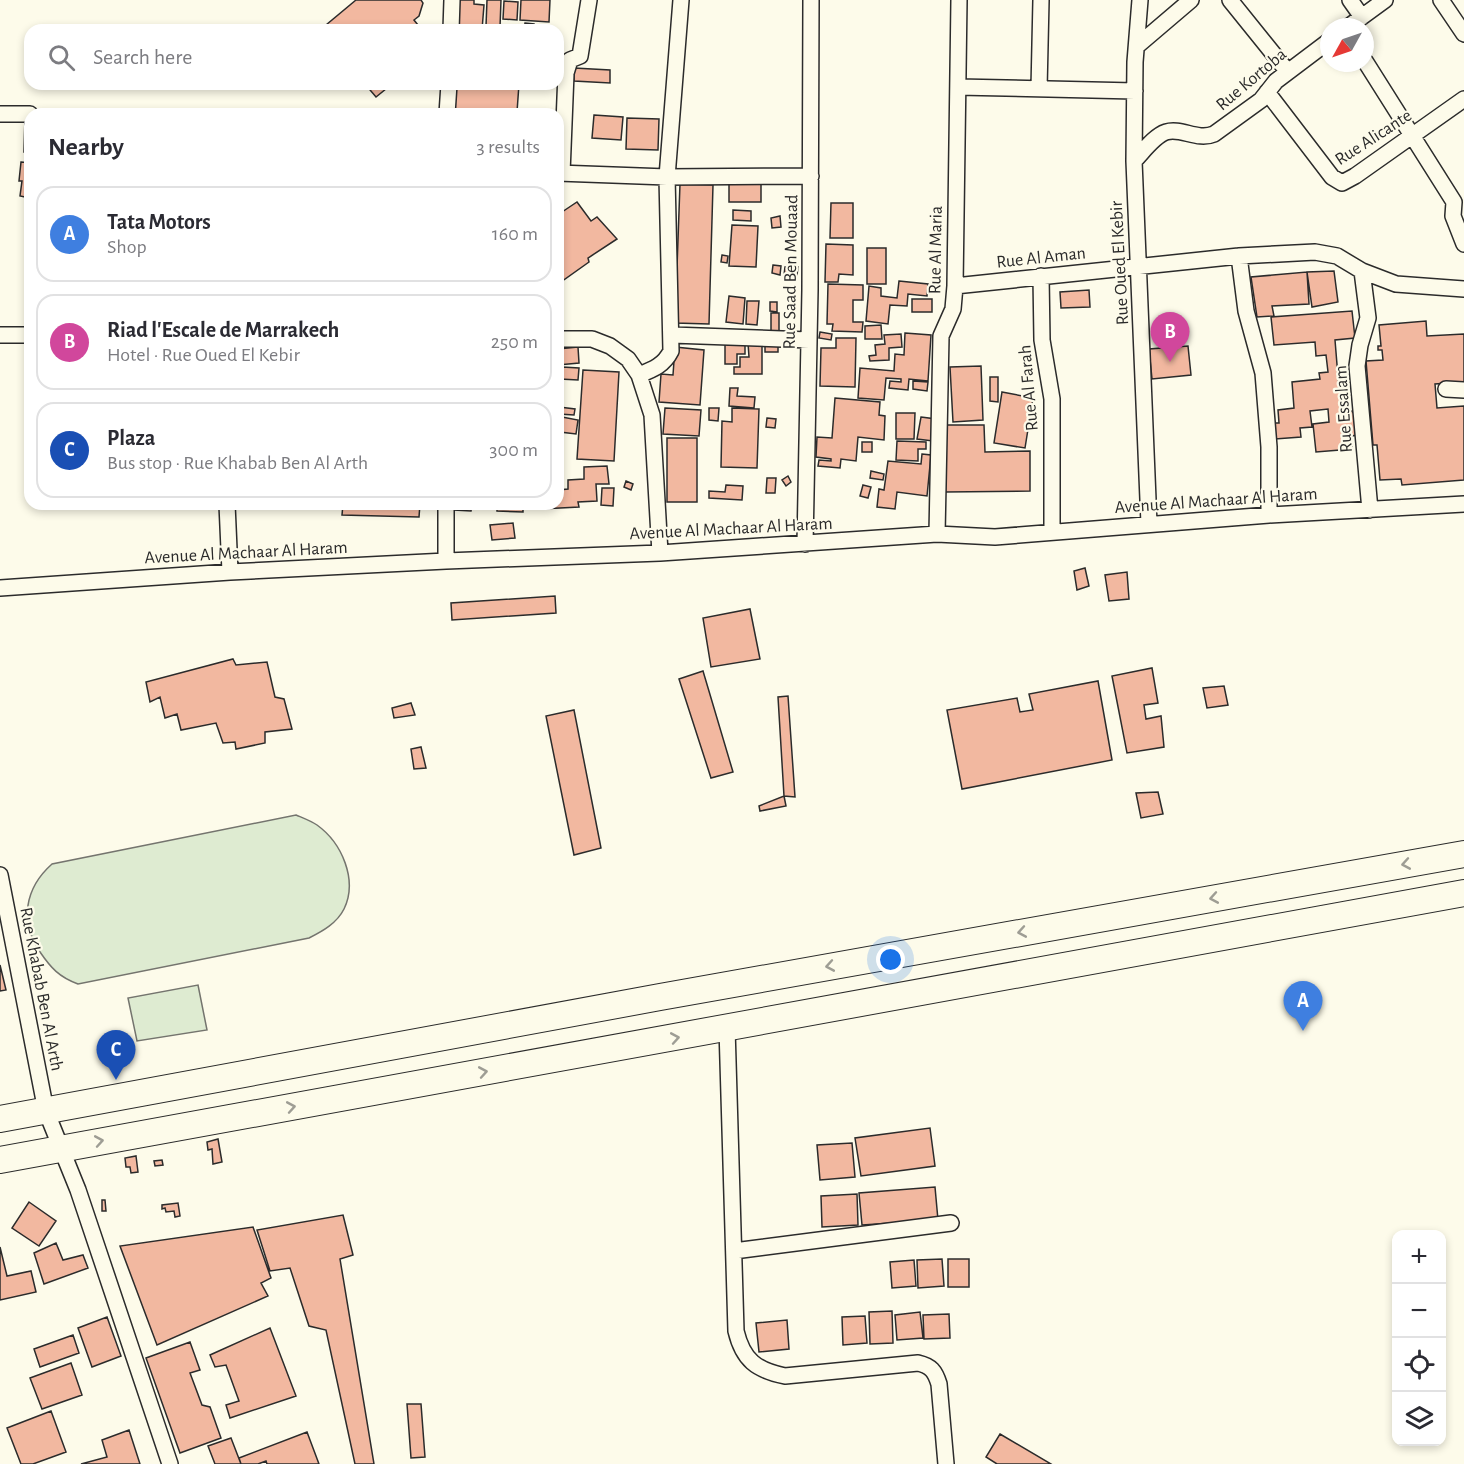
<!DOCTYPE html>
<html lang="en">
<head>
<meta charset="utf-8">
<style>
  body { margin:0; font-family:"Alegreya Sans",sans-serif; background:#f2f2f3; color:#2b2b33 }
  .controls { position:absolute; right:18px; bottom:18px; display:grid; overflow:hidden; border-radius:12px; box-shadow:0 3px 9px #0003 }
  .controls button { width:54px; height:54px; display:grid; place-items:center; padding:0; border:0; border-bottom:2px solid #e1e1e2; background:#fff; color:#2b2b33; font:30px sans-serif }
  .compass { position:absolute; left:1320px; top:18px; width:54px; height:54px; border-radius:50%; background:#fff; box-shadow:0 3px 9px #0003; rotate:230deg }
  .you { position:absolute; left:891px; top:960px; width:21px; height:21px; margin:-15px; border:4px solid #fff; border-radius:50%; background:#1a73e8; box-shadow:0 0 0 9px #1a73e833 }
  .badge { display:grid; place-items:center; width:39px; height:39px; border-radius:50%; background:#c62828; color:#fff; font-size:20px; font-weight:700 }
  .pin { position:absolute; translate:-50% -50px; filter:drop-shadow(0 2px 3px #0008) }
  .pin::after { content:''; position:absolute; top:32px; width:21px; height:18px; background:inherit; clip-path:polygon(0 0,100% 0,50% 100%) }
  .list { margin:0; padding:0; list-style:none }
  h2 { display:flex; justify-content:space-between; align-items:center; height:78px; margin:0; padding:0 24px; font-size:26px }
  h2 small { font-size:20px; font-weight:400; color:#7c7c81 }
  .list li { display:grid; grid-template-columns:39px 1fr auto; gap:18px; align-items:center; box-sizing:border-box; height:96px; margin:0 12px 12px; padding:0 12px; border:2px solid #e1e1e2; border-radius:18px }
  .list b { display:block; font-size:22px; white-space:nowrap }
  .list p { margin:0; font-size:20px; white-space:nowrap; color:#7c7c81 }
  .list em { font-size:20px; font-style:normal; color:#7c7c81 }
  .icon { flex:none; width:33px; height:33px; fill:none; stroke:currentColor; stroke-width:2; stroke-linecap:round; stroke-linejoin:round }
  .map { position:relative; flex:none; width:1464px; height:1464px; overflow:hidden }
  .search { position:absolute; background:#fff; box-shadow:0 3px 9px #0003; left:24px; top:24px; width:540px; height:66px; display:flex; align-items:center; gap:15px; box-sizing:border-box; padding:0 21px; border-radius:18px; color:#7c7c81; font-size:22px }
  .panel { position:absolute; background:#fff; box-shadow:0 3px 9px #0003; left:24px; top:108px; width:540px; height:402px; border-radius:18px }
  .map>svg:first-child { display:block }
  .green { fill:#deebd1; stroke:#74746e; stroke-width:1.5 }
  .building { fill:#f2b8a0; stroke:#2b2b2b; stroke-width:1.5 }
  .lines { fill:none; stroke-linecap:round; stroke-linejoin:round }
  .street-casing { stroke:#2b2b2b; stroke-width:18 }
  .primary-casing { stroke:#2b2b2b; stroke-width:28 }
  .street { stroke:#fdfbea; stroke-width:15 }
  .primary { stroke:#fdfbea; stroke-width:26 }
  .oneway { stroke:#9e9d94 }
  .labels { text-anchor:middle; stroke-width:4.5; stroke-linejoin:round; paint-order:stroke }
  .street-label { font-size:18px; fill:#2b2b2b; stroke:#fdfbea }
</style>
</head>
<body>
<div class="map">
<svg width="1464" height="1464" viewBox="0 0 1464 1464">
  <rect width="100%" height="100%" fill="#fdfbea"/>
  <path class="green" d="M296 815C303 818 311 821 317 825 342 843 358 880 344 909 337 923 323 931 309 938L78 984C59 977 51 968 40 952 19 921 25 888 52 864Z
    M198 985 207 1030 137 1041 128 998Z"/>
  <path class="building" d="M356 0H421L423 3 419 16 414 20 422 30H320Z
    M457 0H474V4L484 5 482 30 455 29Z
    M487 0H501L500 27 486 26Z
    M521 0H550L549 22 520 20Z
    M504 1 518 2 517 20 503 19Z
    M525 23 534 24V30H524Z
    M538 25 554 28V30H538Z
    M574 68 610 70V83L574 81Z
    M365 84H392L376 97Z
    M453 84H519L517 112 476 109V114H451Z
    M594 115 623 117 621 140 592 138Z
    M25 116H30V152H24Z
    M627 118 659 119 658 150 626 149Z
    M21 162 30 163V198L20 196 22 181H19Z
    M729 180 761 181V202H729Z
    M680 184 713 185 709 324 675 323Z
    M577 202 591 221 597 217 617 239 588 258 589 262 558 284V212L559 214Z
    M831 203H853V238H830Z
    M733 210 751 211V221L733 220Z
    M780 216 781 227 772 228 771 218Z
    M732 225 758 226 756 267 729 266Z
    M826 244 853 245V275L839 274 838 282H825Z
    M867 248H886V284H867Z
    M722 255 728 256 727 263 721 262Z
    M773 265 781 266 780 275 772 273Z
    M785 267H798L797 275H784Z
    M1334 271 1338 302 1312 307 1307 272Z
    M1307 272 1309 304 1272 306 1274 316 1257 317 1251 277Z
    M899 281 928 284 927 296 908 294 907 306 890 305 888 324 866 321 869 286 881 288V296L897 298Z
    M828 284 863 285V300H853V322H863L862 332 832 331 833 324H827Z
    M1089 290 1090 307 1061 308 1060 292Z
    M729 296 745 298 743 324 726 322Z
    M912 299H932V312H912Z
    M747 301H759L757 325 746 324Z
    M770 302H777V312L770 311Z
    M1352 311 1355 338 1335 340 1339 389 1343 391V400L1349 403 1348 408 1357 416 1359 435 1351 436 1352 449 1316 452 1313 424 1329 422 1328 409 1310 411 1312 427 1300 428 1301 437 1275 439 1274 423H1279L1278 410 1294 408 1292 382 1320 379 1319 373 1328 372 1326 355 1316 356 1315 342 1274 345 1271 317Z
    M771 313H779V332H771Z
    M1426 321 1427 336 1464 334V382L1435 384 1437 408 1464 406V480L1402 485 1401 479 1380 480 1377 445H1373L1366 361 1383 360 1382 350H1378V346H1381L1379 325Z
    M881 325 882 339H865V326Z
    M820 332 832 334 831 340 819 338Z
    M905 333 931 335 928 381 909 379 908 390 889 388 890 381 901 382V379L886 378 884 400 858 398 860 368 894 371 895 354 904 355Z
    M901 334 902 347 889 348V360L870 361 869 356 876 355 875 345 885 344 884 335Z
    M836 338H856L855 387 820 386 821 348H836Z
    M725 342H745V354H737V364H725Z
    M748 343H762V374H734V367H740V357H749Z
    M765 343H778V352H765Z
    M1188 346 1191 375 1152 379 1149 349Z
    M578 347 579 363 558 365V349Z
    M675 347 704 350 700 405 659 402 661 374 673 375Z
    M981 366 983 420 953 422 950 367Z
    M562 367 579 368 578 380 560 379Z
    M583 370 619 372 614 461 577 459Z
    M990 377H998V402L990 401Z
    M913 381 928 382 927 391 913 389Z
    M730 388H738L737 396 755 397 754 408 729 406Z
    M1002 392 1033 398 1025 448 994 443Z
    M835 398 880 402 879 415 885 416 884 440 858 437 856 461 841 459 840 468 818 466 819 460 831 461V459L816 457 817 437 832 438Z
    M559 407 575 409 574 415 559 414Z
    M665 408 701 410 699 436 663 434Z
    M709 408H719L718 421 709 420Z
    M732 408 759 409 757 468 721 467 722 421 732 422Z
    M896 413H915L914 439H896Z
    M562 417 578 420 576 434 560 432Z
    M921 417 936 419 933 441 917 439Z
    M767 418 776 419 775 428 766 427Z
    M944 425H984L985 452 1030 451V491L945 492Z
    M667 438H697V502H667Z
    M897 441 926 442V449H918V461L896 460Z
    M862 442H872V452H862Z
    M922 454 931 455 927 496 897 492 895 509 877 507 879 489 884 490 888 461 921 464Z
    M607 466 609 484H596L597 501 578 502 579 507 541 509V504H558V490L568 489V480L584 479V467Z
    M871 471 884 474 883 480 870 478Z
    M788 476 791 482 786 486 782 480Z
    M767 478H776L775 493H766Z
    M626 481 633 484 631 490 624 487Z
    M726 485 743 486 742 500 709 498V491L725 492Z
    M863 485 871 487 868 498 860 496Z
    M602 488H614L613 506 601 505Z
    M343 504H420L419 517 342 515Z
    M454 504H472L471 511 454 510Z
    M497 504H523V512L497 511Z
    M513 523 515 538 492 540 490 525Z
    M1085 568 1089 586 1077 590 1074 571Z
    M1127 572 1129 599 1109 601 1105 575Z
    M555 596 556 613 452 620 451 603Z
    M750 609 760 659 711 667 703 618Z
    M233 659 236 665 267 662 275 697 284 699 292 729 265 732V743L236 749 235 742 223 743 216 723 181 730 177 714 165 718 160 697 150 702 146 682Z
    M1152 668 1158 703 1144 705 1146 719 1161 716 1164 747 1127 753 1112 676Z
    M703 671 733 772 711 778 679 679Z
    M1098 681 1112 760 962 789 947 710 1017 698 1020 712 1033 710 1029 694Z
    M1224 686 1228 705 1207 708 1203 688Z
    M788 696 795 797 784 796 778 697Z
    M411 703 415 715 394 718 392 708Z
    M574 710 601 848 574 855 546 716Z
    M421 747 426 768 414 769 411 749Z
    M1158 792 1163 814 1141 818 1136 793Z
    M784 796 786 806 760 811 759 806Z
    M0 965 6 990 0 991Z
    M930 1128 935 1166 861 1176 855 1138Z
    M218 1139 222 1162 213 1164 212 1149 208 1150 207 1142Z
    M852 1143 855 1177 820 1180 817 1145Z
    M136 1156 138 1172 131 1173 130 1167H126L125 1158Z
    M162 1160 163 1165 155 1166 154 1161Z
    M935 1187 938 1220 862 1225 859 1193Z
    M857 1194 858 1225 822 1227 821 1196Z
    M102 1200H105L106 1211H102Z
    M29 1202 56 1221 39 1246 12 1228Z
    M178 1203 180 1216 175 1217 174 1211 166 1212 165 1208 162 1209V1205Z
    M343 1215 353 1255 340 1259 374 1464H355L326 1330 309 1326 290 1268 270 1271 257 1230Z
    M253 1227 271 1278 261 1283 268 1296 157 1345 120 1246Z
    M56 1243 63 1260 83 1255 88 1268 44 1284 34 1253Z
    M0 1247 7 1276 31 1271 36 1292 0 1300Z
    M942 1259 944 1286 918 1288 917 1260Z
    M948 1259H969V1287H948Z
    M914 1260 916 1286 892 1288 890 1262Z
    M892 1311 893 1343 870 1344 869 1312Z
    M920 1312 923 1338 897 1340 895 1315Z
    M949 1314 950 1338 924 1339 923 1315Z
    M865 1316 867 1343 843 1345 842 1317Z
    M107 1317 121 1356 92 1367 78 1328Z
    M787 1320 789 1349 759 1352 756 1323Z
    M270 1328 296 1396 230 1418 226 1405 239 1401 226 1365 215 1367 210 1355Z
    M73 1335 79 1353 40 1367 34 1349Z
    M190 1342 200 1370 190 1373 202 1405 210 1407 221 1438 180 1453 146 1358Z
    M71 1363 82 1395 42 1409 30 1378Z
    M407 1404H421L425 1457 411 1458Z
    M51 1411 66 1452 33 1464H21L7 1428Z
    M129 1430 140 1464H81L107 1457 102 1440Z
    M307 1432 319 1464H267L266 1461 258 1464H241L239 1458Z
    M1000 1434 1051 1464H997L986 1457Z
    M231 1438 241 1464H215L208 1446Z"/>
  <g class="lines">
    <g class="street-casing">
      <path id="street" d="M1140 0 1135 62 1134 161 1149 524
        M1230 0 1288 72
        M1350 0 1362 17
        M1441 0 1464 34
        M1348 27 1385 0
        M451 30 452 0
        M1137 46 1191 0
        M1365 61 1454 202 1453 216 1464 244
        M958 87 1135 91
        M1039 89 1041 0
        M1267 92 1332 177 1342 183 1355 176 1464 99
        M0 114H30
        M447 114 449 84
        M1134 161C1143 152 1154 136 1166 132 1181 127 1197 141 1214 134L1261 100 1276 81 1329 41
        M558 173 667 177 811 176
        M562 173 566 73 570 60 580 56 589 0
        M1239 256 1246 311 1263 373 1269 447V515
        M1362 271 1368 318 1360 345 1357 366 1370 510
        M1041 276 1042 340 1052 399V531
        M955 286 1239 256 1315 252 1337 256 1362 271 1396 284 1464 289
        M0 335H30
        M672 335 809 340
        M558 339H592L610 346 628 359 639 375 652 415 660 553
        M639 375C654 369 664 365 671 351L667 177 681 0
        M1446 389 1464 390
        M227 504 230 572
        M446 504V561
        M937 534 941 336 953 309 955 286 959 0
        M805 544 810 290 811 0
        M0 588 230 572 446 561 660 553 937 534 995 537 1269 515 1464 504
        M0 875 46 1111 78 1190 170 1464
        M727 1028 736 1331C743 1360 756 1370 785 1376L918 1363C931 1366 935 1371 939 1384L946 1464
        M734 1251 951 1223"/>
    </g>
    <g class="primary-casing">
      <path id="primary" d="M0 1119 660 997 1464 854
        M0 1160 1464 893"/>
    </g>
    <use href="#street" class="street"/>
    <use href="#primary" class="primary"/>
  </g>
  <defs><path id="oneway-chevron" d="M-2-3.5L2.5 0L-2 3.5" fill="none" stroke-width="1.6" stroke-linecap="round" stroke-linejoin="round" transform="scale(1.5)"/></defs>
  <g class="oneway">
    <use href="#oneway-chevron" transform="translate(1406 864) rotate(170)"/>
    <use href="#oneway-chevron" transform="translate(1214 898) rotate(170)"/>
    <use href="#oneway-chevron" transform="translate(1022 932) rotate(170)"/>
    <use href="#oneway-chevron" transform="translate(830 966) rotate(170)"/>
    <use href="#oneway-chevron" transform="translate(675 1038) rotate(-10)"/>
    <use href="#oneway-chevron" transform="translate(483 1072) rotate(-10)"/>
    <use href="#oneway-chevron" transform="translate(291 1107) rotate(-10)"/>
    <use href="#oneway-chevron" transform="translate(99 1141) rotate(-10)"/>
  </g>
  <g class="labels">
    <g class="street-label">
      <text transform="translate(1251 79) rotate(-40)" y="6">Rue Kortoba</text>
      <text transform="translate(1373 137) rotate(-33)" y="6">Rue Alicante</text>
      <text transform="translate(935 250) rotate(-89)" y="6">Rue Al Maria</text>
      <text transform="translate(1041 257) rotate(-6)" y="6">Rue Al Aman</text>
      <text transform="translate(1119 263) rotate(-93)" y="6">Rue Oued El Kebir</text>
      <text transform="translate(790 272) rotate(-89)" y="6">Rue Saad Ben Mouaad</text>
      <text transform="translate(1028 388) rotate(-95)" y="6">Rue Al Farah</text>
      <text transform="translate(1343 409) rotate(-94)" y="6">Rue Essalam</text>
      <text transform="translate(1216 500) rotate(-4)" y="6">Avenue Al Machaar Al Haram</text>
      <text transform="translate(731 528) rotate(-3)" y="6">Avenue Al Machaar Al Haram</text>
      <text transform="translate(246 552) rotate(-3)" y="6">Avenue Al Machaar Al Haram</text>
      <text transform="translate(42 989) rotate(79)" y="6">Rue Khabab Ben Al Arth</text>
    </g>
  </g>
</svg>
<div class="controls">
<button>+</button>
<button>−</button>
<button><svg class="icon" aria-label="locate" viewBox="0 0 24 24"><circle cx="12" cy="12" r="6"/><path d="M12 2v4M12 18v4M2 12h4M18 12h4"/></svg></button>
<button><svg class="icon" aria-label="layers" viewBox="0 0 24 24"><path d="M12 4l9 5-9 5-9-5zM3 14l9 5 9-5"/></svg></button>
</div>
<svg class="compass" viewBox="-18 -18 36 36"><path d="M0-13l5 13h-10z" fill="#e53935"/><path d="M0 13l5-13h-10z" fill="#7c7c81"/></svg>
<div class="you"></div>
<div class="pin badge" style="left:1303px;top:1031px;background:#3f7fe0">A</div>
<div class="pin badge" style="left:1170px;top:362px;background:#d1479c">B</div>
<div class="pin badge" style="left:116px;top:1080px;background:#1a4fb4">C</div>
<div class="search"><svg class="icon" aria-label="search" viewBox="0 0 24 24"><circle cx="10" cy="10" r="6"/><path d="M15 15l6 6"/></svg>Search here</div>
<section class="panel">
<h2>Nearby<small>3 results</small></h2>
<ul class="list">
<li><span class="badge" style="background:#3f7fe0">A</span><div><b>Tata Motors</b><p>Shop</p></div><em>160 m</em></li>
<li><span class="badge" style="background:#d1479c">B</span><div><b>Riad l'Escale de Marrakech</b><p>Hotel · Rue Oued El Kebir</p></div><em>250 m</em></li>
<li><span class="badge" style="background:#1a4fb4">C</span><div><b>Plaza</b><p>Bus stop · Rue Khabab Ben Al Arth</p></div><em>300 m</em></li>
</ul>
</section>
</div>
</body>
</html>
